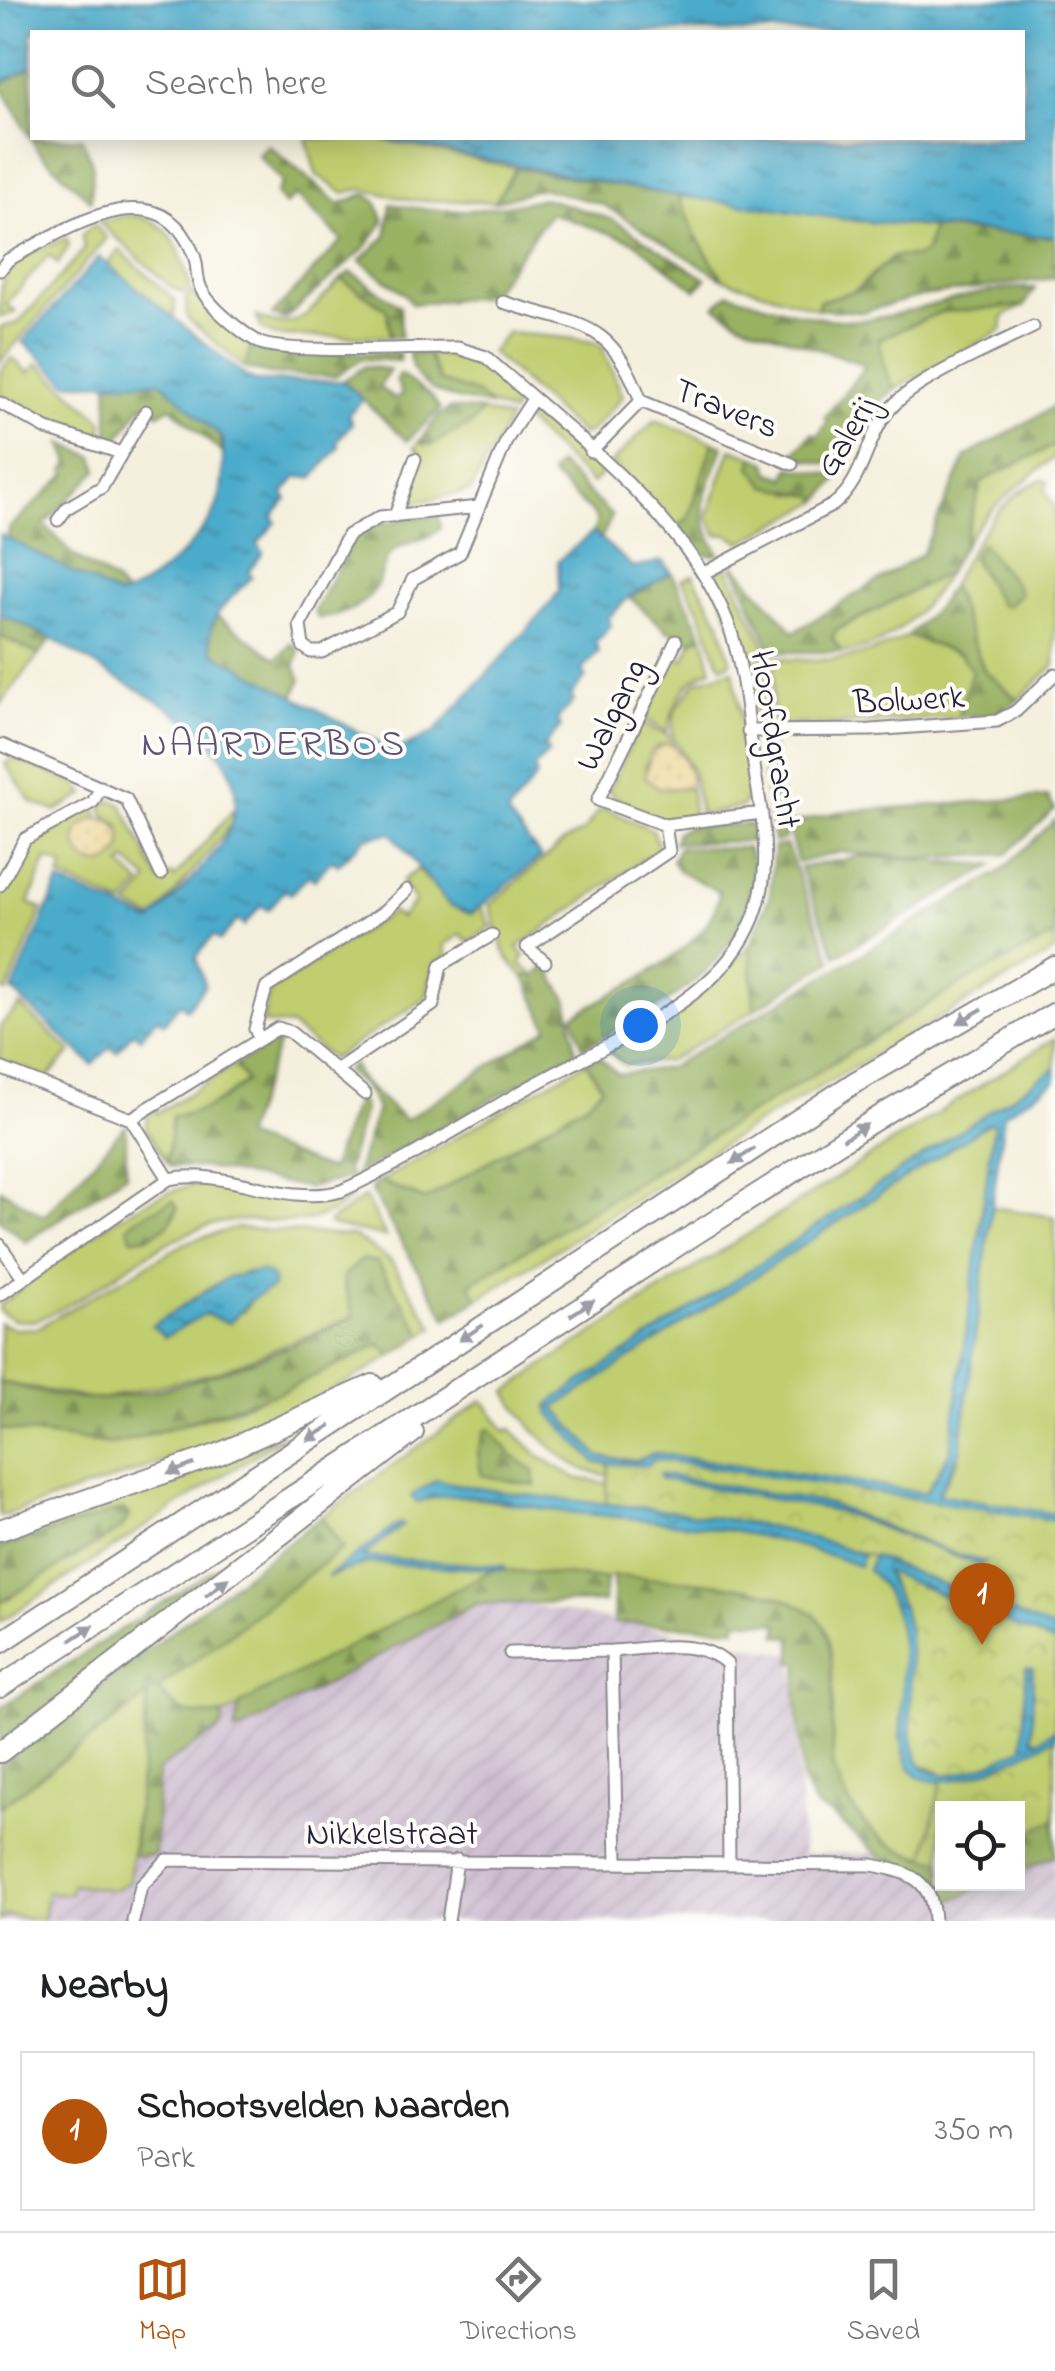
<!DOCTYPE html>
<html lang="en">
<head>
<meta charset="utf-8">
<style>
  body { margin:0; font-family:"Indie Flower",sans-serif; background:#f2f2f2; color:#202124 }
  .controls { position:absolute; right:30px; bottom:30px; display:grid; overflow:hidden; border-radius:0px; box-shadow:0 5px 25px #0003 }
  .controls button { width:90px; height:90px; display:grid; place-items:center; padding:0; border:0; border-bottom:2px solid #e0e0e0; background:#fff; color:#202124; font:50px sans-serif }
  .you { position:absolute; left:640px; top:1025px; width:35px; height:35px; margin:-25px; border:8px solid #fff; border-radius:50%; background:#1a73e8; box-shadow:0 0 0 15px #1a73e833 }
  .badge { display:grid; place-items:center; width:65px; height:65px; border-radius:50%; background:#b45309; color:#fff; font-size:32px; font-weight:700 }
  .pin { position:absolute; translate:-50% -82px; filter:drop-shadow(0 2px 5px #0008) }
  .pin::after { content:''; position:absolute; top:52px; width:35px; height:30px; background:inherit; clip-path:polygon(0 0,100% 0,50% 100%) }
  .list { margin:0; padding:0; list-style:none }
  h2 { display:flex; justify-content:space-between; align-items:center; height:130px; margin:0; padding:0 40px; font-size:42px }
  h2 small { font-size:32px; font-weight:400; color:#757577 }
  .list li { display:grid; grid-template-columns:65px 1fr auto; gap:30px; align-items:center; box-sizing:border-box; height:160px; margin:0 20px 20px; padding:0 20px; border:2px solid #e0e0e0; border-radius:0px }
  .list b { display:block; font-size:38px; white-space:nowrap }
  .list p { margin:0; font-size:32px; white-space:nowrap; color:#757577 }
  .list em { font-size:32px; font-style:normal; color:#757577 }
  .icon { flex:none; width:55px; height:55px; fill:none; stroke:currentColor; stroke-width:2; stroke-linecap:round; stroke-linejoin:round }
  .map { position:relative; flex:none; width:1055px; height:1921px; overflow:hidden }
  .search { position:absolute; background:#fff; box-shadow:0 5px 25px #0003; left:30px; right:30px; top:30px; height:110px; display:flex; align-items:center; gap:25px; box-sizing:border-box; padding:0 35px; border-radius:0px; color:#757577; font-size:38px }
  .sheet { height:310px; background:#fff }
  nav { display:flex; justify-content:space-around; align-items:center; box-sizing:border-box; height:140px; border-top:2px solid #e0e0e0; background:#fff; font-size:28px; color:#757577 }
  nav a { display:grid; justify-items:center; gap:5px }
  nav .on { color:#b45309 }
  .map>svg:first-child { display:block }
  .industrial { fill:url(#industrial-furrows) }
  .grass { fill:#c0ce70; stroke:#717856; stroke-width:2.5; fill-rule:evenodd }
  .forest { fill:url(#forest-firs); stroke:#5d6a4e; stroke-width:2.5 }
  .sand { fill:url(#sand-dots); stroke:#887e6c; stroke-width:2.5 }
  .park { fill:url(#park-crowns); stroke:#717856; stroke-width:2.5 }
  .water { fill:url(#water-ripples); stroke:#376683; stroke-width:2.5; fill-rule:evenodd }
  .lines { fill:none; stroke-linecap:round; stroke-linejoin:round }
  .street-casing { stroke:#8b898c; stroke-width:15 }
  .highway-casing { stroke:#8b898c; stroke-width:24 }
  .street { stroke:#fff; stroke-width:11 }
  .highway { stroke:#fff; stroke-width:20 }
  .oneway { fill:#9c9ca7 }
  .labels { text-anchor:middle; stroke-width:8; stroke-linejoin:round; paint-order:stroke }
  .street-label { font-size:35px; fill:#22223b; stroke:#fdfcf7 }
  .neighbourhood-label { font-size:38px; letter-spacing:2.5px; fill:#5d5377; stroke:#fdfcf7 }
</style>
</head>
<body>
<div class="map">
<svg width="1055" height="1921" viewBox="0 0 1055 1921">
  <defs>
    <pattern id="industrial-furrows" width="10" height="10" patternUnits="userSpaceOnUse" patternTransform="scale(2.5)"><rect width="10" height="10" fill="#cebed1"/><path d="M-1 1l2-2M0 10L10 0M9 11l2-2" fill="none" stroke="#b1a3b4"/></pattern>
    <pattern id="forest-firs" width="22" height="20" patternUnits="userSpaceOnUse" patternTransform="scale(2.5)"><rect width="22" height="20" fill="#98b162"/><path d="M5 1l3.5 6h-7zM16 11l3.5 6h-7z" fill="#7c9052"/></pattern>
    <pattern id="sand-dots" width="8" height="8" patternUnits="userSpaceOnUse" patternTransform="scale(2.5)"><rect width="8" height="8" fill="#eeda9e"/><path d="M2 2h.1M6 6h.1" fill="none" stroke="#ccbb89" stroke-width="1.8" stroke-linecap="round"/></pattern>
    <pattern id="park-crowns" width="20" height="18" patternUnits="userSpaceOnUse" patternTransform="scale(2.5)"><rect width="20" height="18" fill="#c0ce70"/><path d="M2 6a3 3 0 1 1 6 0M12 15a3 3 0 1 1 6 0" fill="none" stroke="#a5b162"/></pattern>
    <pattern id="water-ripples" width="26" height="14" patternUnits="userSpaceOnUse" patternTransform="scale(2.5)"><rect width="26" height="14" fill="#4cabcb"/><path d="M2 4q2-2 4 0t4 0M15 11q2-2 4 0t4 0" fill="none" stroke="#3f8ba6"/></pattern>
  </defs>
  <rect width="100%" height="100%" fill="#fdfcf7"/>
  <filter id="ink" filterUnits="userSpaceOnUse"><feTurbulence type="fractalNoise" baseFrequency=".01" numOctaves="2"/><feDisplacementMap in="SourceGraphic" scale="20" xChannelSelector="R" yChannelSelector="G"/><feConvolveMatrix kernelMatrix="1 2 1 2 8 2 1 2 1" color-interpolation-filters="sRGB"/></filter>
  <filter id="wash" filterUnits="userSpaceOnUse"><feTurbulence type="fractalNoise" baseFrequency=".0048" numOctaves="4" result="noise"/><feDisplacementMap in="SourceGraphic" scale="40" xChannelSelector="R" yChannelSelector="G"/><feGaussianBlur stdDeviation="2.25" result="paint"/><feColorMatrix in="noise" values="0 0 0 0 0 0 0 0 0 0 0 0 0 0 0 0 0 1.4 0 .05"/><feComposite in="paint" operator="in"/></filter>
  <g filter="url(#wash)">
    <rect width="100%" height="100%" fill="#f4f0dd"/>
    <path class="industrial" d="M352 1572 793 1654 803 1854 878 1853 938 1872 942 1884H1018V1849L1055 1838V1921H0V1815Z"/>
    <path class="grass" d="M306 138H376L516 168 495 202 410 200 362 189 343 193 316 174Z
      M678 196 932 228 926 251 918 256 893 257 855 291 819 301 818 309 723 279 695 235Z
      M129 215C174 220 179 250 191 288L182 293 171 287 99 222Z
      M93 224 107 238 0 362V327L18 323 84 250 82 235Z
      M66 238 69 245 58 264 49 255 6 304 16 312 0 317C0 255 14 261 66 238Z
      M119 250 175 300 174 315 169 318 108 264Z
      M341 279 387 310 390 337 275 336 261 328 257 317C299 337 313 306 341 279Z
      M192 292 251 346 245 368 187 318 186 297Z
      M1024 306 1004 316 1002 330 895 389 886 373 879 339 941 312Z
      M508 332C533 336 582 337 601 345L623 396 590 432 582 435 491 352Z
      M428 354C462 355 500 365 518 399L512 414 440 381Z
      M12 358 29 373 38 363 102 420V437L77 431 0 396V371Z
      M482 411 509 419 471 491 414 503 408 497 421 454 414 448 419 441 424 445 472 423Z
      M532 413 543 416 602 473 592 484 523 419Z
      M655 420 713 442 689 517 677 528 611 463Z
      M1055 445V457C1019 485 986 509 962 548L982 481Z
      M731 449 754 457 751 467 791 493 816 496 819 501 742 542 727 534 717 535 707 516Z
      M1043 479 1048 482 1045 491 1055 508V665L1018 700 984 670 951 585C972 546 999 496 1043 479Z
      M726 564 766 648 745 659 716 581 715 573Z
      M947 573C926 610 887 650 841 652L832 638 836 631Z
      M693 575 720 622 731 663 722 666 718 661 700 611 682 579Z
      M0 636 39 655 0 704Z
      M703 636 712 669C684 679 674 704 667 732L645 719 675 656 684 660 692 641Z
      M908 636 960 654 972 671 958 717 835 725 772 724 774 658C827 663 859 661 908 636Z
      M767 654 770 662 767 725 756 718 747 665Z
      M733 670 753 787 742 807 700 815 692 770 672 734 675 709 697 681Z
      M641 723 669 736 674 745 657 746 645 766 659 789 690 788 694 816 662 821 612 795 609 790Z
      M13 758 76 783 85 794 56 811 32 802 5 764Z
      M113 800 122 805 159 880 171 874 174 878 233 810 232 823 154 919 128 906 149 880 126 860 121 865 141 884 123 905 60 877 64 866 47 859 29 903 42 909 7 992 0 989V897L19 852 95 806 99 818 84 824 120 826 104 814 101 803Z
      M606 809 653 830 659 848 518 947 525 956 520 963 535 976H524C497 954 500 932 489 905L565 841 584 831 598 811Z
      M418 869 449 905 471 914 481 906 491 927 468 942 461 934 444 945 447 956 434 965 426 998 332 1059 291 1026 262 1023 270 991 392 912 400 918 415 902 402 881Z
      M1055 935V951L754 1125 478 1299 469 1284 968 980Z
      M750 945 754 1010 669 1061 624 1065 608 1051 694 1000Z
      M20 1005 71 1052 47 1078 0 1060V1026Z
      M1055 1038V1068L547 1406 596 1463 637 1466 661 1479C638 1476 604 1478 583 1469 553 1454 523 1421 507 1392L545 1364Z
      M586 1062 602 1087 589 1101 425 1200 380 1181Z
      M235 1065 246 1081C222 1101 204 1113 173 1116L167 1162 145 1128 148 1113 154 1109 157 1113Z
      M989 1123H994L950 1452 926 1493 655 1453 637 1461 600 1457 554 1407Z
      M202 1184 300 1203 351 1197C306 1241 265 1210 211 1225 146 1243 96 1299 33 1321L15 1320 0 1312V1305C49 1266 140 1190 202 1184Z
      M365 1197 386 1237 329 1225V1222Z
      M992 1207 1055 1217V1514L938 1494 958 1461Z
      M236 1228 353 1236 390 1260 434 1327 423 1335 377 1262 343 1284 355 1311 353 1317 218 1372 97 1400 0 1382V1323L14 1329 37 1328 189 1241ZM247 1272 269 1274 243 1312 221 1321 205 1314 153 1326 213 1285Z
      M382 1343 391 1356C271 1434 134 1471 0 1517V1429L111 1444 130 1440 238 1408Z
      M483 1400 506 1431 511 1429 539 1456 576 1478 808 1518 988 1588 882 1582C914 1625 902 1686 900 1737L955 1783 1055 1819 1018 1839V1808H942L940 1860C885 1853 849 1819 833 1765L827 1635 814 1614 780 1597 736 1587 614 1576 606 1579 494 1569 224 1715C194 1718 176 1716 158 1688L343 1548 321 1517ZM436 1481C461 1486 487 1493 512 1496 624 1511 760 1506 863 1555L859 1566C723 1512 582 1520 441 1492Z
      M286 1435 250 1458 0 1622V1603L121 1528 129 1515 123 1509 0 1548V1535Z
      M149 1694 129 1882 113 1890 72 1885 70 1894 47 1892 43 1920 6 1915 0 1921V1807Z"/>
    <path class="forest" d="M32 67V138H82L93 166 91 201 38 151 0 84Z
      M268 145 339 204 365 194 376 201 384 221 366 247 285 319 272 315 342 240 296 195 285 205 276 194 282 182 258 155Z
      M516 168 678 196 695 235 723 279 602 204 541 188 495 202Z
      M544 198 614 220 706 279 696 290 633 241 550 213 489 296 412 304 405 294 360 261 386 236 391 204C451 215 486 211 544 198Z
      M932 228 1055 237V278L921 296 863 312 818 309 819 301 855 291 893 257 918 256 926 251Z
      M351 272 400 306 401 337H390L387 309 341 279Z
      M1035 288 1024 306 941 312 879 339 886 373 895 389 875 406 844 468 792 456 812 433 818 436 828 421 824 418 864 368 862 364 741 322 715 306 729 293C770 305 815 323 859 320 917 315 976 285 1035 288Z
      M251 346 268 352 399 353 400 361 362 359 335 376 269 374 245 368Z
      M409 353 428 354 440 381 478 394 489 406C457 398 413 395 409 353Z
      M365 366 390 370 379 387 395 399 402 395 396 380 399 374 432 397 440 409 407 441 343 381Z
      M161 381 219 434 223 454 171 407 159 414 143 404 118 439 108 438V383Z
      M1055 406V445L982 481 962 548 947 573 836 630 832 638 841 652H772L732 562 794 632 922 554 966 457Z
      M451 408 482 411 472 423 431 445 419 441 439 415Z
      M713 442 723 446C706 496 691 505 719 554 698 560 690 542 677 528L689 517Z
      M62 443 94 457 98 470 44 524 73 555 115 582 125 595 118 596 7 538 10 527 67 474 64 470 70 462Z
      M754 457 767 462 770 473 786 478 790 467 840 476 819 501 816 496 766 486 751 467Z
      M559 464 612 516 601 539 593 532 597 522 594 515 554 478 551 473Z
      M438 514 441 528C426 542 405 540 391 553 383 562 383 573 378 583 368 605 342 617 318 618L314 612 357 532 368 525Z
      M982 543 1019 589 1020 594 1007 606 1000 605 972 557Z
      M672 573 703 636 692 641 667 631 629 597Z
      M951 585 984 670 1018 700 998 714 958 717 972 671 960 654 908 636 939 605Z
      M0 615 53 637 39 655 0 636Z
      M216 615 277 659 292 643 299 651 295 666 301 680 294 697 213 653 210 632Z
      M770 738 785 839 774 842 760 749Z
      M1048 797 1055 809 1007 854 924 858 840 852 798 863 787 825 838 812Z
      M1055 820V935L968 980 470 1284 478 1299 447 1319 371 1191 372 1186 380 1181 425 1200 589 1101 602 1087 586 1062 597 1055 618 1074 669 1068 1000 872Z
      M749 824 757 831V841L674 843 677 832 687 827Z
      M786 845 832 961 754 1010 750 945 770 895 774 847Z
      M679 847 747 848C758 867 754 886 747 906 723 983 648 1011 583 1048L573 1016C616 990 716 948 719 892L678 870 672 861Z
      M861 856 994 865 836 956 800 868Z
      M547 966 568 1001 576 1053 356 1174 377 1109 367 1090 346 1071 353 1064 361 1081 405 1120 548 1028 524 976H535Z
      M281 1037 244 1137 330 1170 358 1095 364 1109 347 1171 351 1177 308 1188 203 1167H171L167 1162 172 1116C204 1113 222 1102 246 1081L235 1065Z
      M126 1125V1174L26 1242 0 1220V1189L44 1216Z
      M173 1200 178 1207C174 1225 150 1240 132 1239L128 1227 132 1221Z
      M362 1259 377 1262 423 1335 391 1356 381 1344 281 1392 129 1440 111 1444 0 1429V1382C31 1389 67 1401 98 1399 174 1395 286 1351 353 1317L343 1277Z
      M490 1429 513 1456 534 1471 535 1486 481 1475 478 1452 485 1431Z
      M123 1509 129 1515 122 1528 0 1603V1548Z
      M321 1517 343 1548 158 1688C176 1716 194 1717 224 1715L221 1728 158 1770 155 1855 133 1856 148 1695 0 1807V1763Z
      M267 1535 0 1742V1708Z
      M494 1569 606 1579 604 1602 476 1604 235 1733 240 1704Z
      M613 1576C662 1580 810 1579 827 1634 835 1659 832 1735 833 1765 849 1818 886 1857 942 1860V1884H990L944 1903 936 1879 881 1857 832 1815 815 1806 803 1783 796 1690 799 1664 792 1663V1637L778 1636V1623L737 1620 736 1628 614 1623Z
      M1055 1819V1856L1018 1872V1839Z"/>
    <path class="sand" d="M667 743C684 750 692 770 690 788L659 789 645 777 651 752Z
      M76 841a23 23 0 1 1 46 0a23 23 0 1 1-46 0Z"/>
    <path class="park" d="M654 1453 1055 1514V1819L1018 1839V1808H942V1860L925 1858 943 1774 916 1762C902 1720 913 1675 908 1631 905 1603 888 1584 881 1559L788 1531 606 1506 609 1458 637 1461Z"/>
    <path class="water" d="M0 0H1055V237L857 221 660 193 376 138H1022V32H32V67L0 84Z
      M99 257 244 375 256 381H343L363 399 348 415 352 423 337 441 339 447 313 478 297 477 284 493 287 499 273 516 276 522 258 543 263 553 249 571 252 577C232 597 199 622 214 653L385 746 401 748 434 732 549 605 559 591 558 561 593 532 634 568 662 561 672 573 629 597 608 618 611 626 595 643 599 652 582 670 586 677 571 695 574 701 557 720 561 727 545 745 549 752 534 768 537 776 507 814 541 857 471 914 449 905 391 833 365 838 338 865 332 860 314 880 309 875 291 894 285 890 268 910 261 905 244 926 237 920 220 941 213 936 196 957 205 986 186 1009 180 1003 164 1023 157 1018 140 1038 133 1032 117 1052 110 1047 93 1065 12 991 59 882 152 921C173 898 219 855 230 827 260 749 161 703 108 673 72 651 40 630 0 615V534L118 596C150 590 209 534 218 502 224 484 223 458 223 439L162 382 68 383 23 342Z
      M1055 1068V1081L1004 1114 960 1451 938 1494 1055 1514V1520L654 1459 647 1466 596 1463 549 1413 551 1402ZM989 1123 994 1124 950 1452 926 1493 654 1453 637 1461 600 1457 555 1408Z
      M261 1271 273 1278V1287L251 1300 229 1323 205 1314 165 1337 152 1326 228 1277Z
      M659 1474 830 1504 943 1550 985 1562 978 1565 837 1511 661 1479Z
      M436 1480C577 1510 728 1502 863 1555L859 1566C750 1523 665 1524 551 1510 508 1505 456 1485 417 1503L411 1496Z
      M399 1523 403 1525 362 1557 505 1566 503 1570 367 1563 327 1577Z
      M873 1556 1055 1630V1643L885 1571C892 1590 905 1606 908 1628 921 1718 874 1826 1023 1747L1026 1668 1033 1669 1032 1738 1037 1741 1055 1730V1738C802 1874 963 1654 868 1570Z"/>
  </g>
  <g filter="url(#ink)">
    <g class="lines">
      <g class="street-casing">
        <path id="street" d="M0 270 8 260C60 233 158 165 193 253 198 263 196 273 199 283 204 303 240 331 258 342 282 355 422 347 458 348L486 357C568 430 689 519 728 623 746 672 748 728 756 779 768 846 774 902 730 958 687 1013 594 1051 533 1085 470 1120 408 1161 341 1191 283 1207 227 1167 169 1179L0 1295
          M503 302C580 327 610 317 641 401L792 464
          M0 403 47 429 121 453
          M591 452 641 401
          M479 507 380 517 348 535 300 625 303 646 311 652H322L397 612 413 579 460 553 507 439 533 399
          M395 516 415 459
          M58 520 67 508 102 487 146 411
          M704 573 833 505C866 480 865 436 892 407 916 379 997 345 1033 327
          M676 641 598 800 665 825 762 813
          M748 731 871 730 997 721 1016 711 1055 674
          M2 745 126 799 161 874
          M0 885 25 839 93 802 101 787
          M545 962 527 947 669 851 665 825
          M259 1038 255 1029 266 988 385 911 407 890
          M0 1068 131 1119 169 1179
          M336 1070 433 1005 441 965 492 935
          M131 1119 278 1028 290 1032 365 1094
          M0 1245 23 1278
          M510 1653 612 1651
          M617 1860 612 1651C648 1649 699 1637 727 1664L729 1863
          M133 1921 141 1886 167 1860 872 1865C909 1872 933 1879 934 1921
          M448 1921 457 1860"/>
      </g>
      <g class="highway-casing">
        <path id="highway" d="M0 1530 219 1454 373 1385
          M0 1643 854 1083 1055 967
          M0 1687 695 1234 887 1112 1055 1013
          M0 1752 413 1432"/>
      </g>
      <use href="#street" class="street"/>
      <use href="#highway" class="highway"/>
    </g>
    <defs><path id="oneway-solid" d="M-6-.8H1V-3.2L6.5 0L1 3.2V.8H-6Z" transform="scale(2.5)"/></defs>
    <g class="oneway">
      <use href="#oneway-solid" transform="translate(970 1016) rotate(150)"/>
      <use href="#oneway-solid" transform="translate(855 1132) rotate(-33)"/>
      <use href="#oneway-solid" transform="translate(743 1156) rotate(147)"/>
      <use href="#oneway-solid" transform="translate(582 1308) rotate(-33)"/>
      <use href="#oneway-solid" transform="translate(471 1333) rotate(147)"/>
      <use href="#oneway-solid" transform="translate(319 1433) rotate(147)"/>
      <use href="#oneway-solid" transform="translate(181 1469) rotate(159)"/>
      <use href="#oneway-solid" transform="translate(217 1587) rotate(-38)"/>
      <use href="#oneway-solid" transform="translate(82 1633) rotate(-33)"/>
    </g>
  </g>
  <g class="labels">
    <g class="street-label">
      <text transform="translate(727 407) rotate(22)" y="12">Travers</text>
      <text transform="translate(845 436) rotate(-59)" y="12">Galerij</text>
      <text transform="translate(909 698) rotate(-3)" y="12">Bolwerk</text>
      <text transform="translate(610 714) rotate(-64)" y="12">Walgang</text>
      <text transform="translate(777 739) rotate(81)" y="12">Hoofdgracht</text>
      <text x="392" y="1844">Nikkelstraat</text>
    </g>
    <g class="neighbourhood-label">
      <text x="274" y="755">NAARDERBOS</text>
    </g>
  </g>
</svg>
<div class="controls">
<button><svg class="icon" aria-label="locate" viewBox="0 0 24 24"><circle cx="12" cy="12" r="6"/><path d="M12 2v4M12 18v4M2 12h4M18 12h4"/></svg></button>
</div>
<div class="you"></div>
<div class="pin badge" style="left:982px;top:1645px">1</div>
<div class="search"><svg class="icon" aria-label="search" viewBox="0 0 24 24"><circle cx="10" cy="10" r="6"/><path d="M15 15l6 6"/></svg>Search here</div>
</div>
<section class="sheet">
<h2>Nearby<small></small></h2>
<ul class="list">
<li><span class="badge">1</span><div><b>Schootsvelden Naarden</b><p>Park</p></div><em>350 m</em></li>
</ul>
</section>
<nav>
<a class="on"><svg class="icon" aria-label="map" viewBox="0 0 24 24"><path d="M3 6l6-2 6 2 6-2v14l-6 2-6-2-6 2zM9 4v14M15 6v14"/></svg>Map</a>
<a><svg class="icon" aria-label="directions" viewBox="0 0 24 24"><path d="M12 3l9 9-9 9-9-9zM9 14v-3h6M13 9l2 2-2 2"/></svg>Directions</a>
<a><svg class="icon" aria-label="saved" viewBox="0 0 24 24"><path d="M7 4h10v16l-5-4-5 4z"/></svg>Saved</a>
</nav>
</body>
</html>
